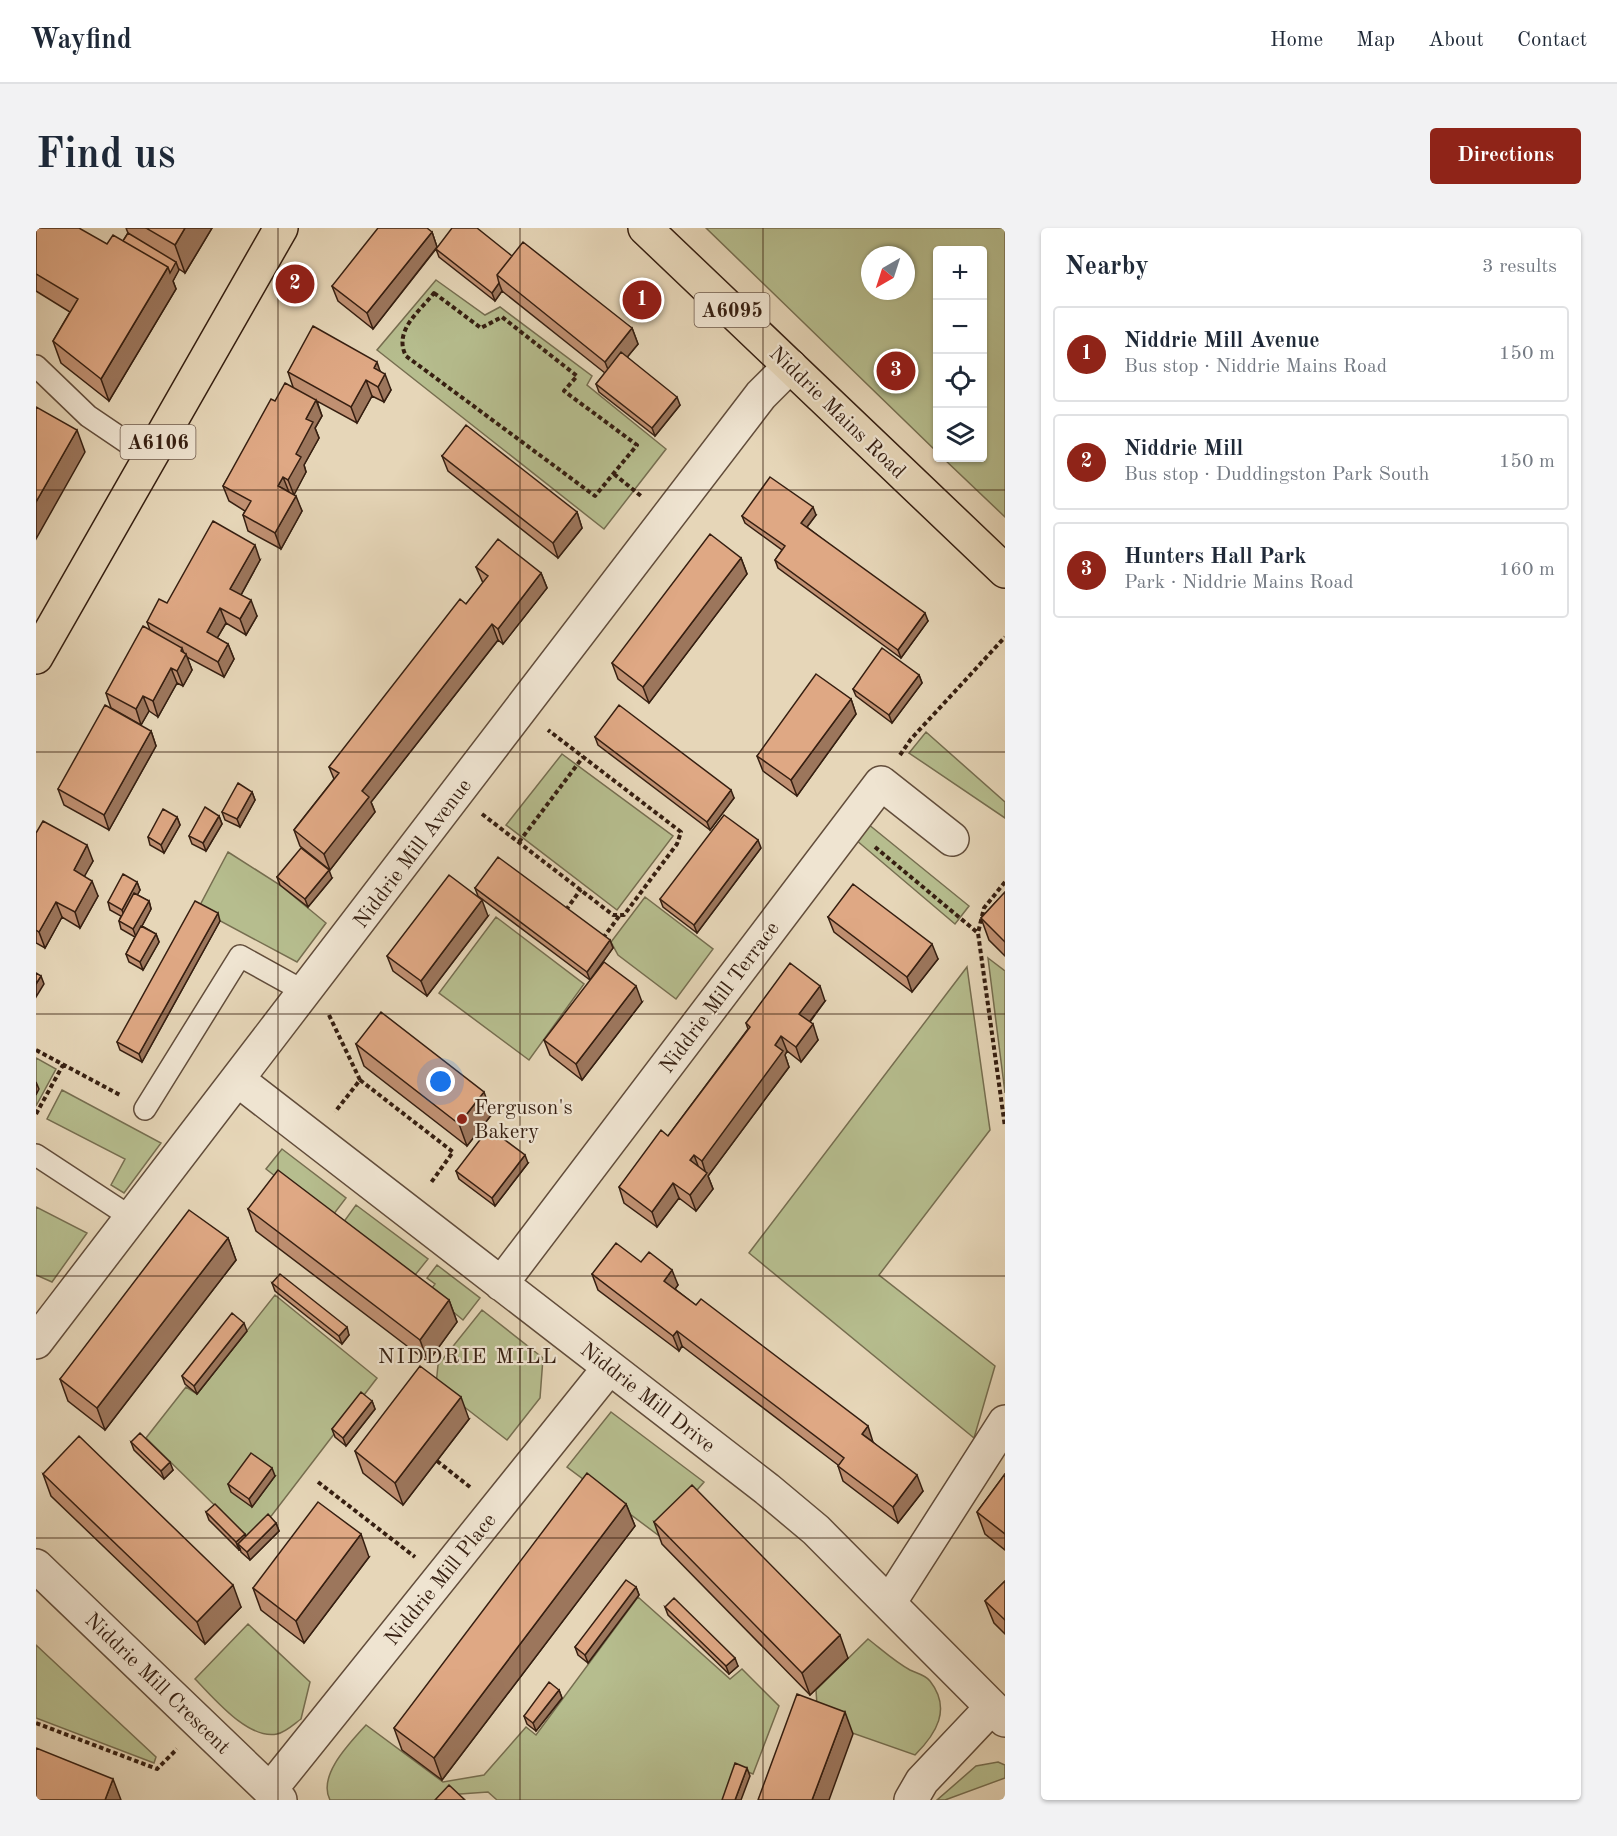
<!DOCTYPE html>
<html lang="en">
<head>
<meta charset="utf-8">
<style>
  body { margin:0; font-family:"Old Standard TT",serif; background:#f2f2f3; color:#1f2937 }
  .controls { position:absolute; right:18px; top:18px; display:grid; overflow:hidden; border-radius:6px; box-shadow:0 2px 4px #0004 }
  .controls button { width:54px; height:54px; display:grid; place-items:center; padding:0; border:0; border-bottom:2px solid #e0e1e3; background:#fff; color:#1f2937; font:30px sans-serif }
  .compass { position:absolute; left:825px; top:18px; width:54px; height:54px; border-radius:50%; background:#fff; box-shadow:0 2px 4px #0004; rotate:219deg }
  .you { position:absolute; left:405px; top:854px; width:21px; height:21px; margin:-15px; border:4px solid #fff; border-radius:50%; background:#1a73e8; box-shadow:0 0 0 9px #1a73e833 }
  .badge { display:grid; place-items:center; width:39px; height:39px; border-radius:50%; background:#8f2418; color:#fff; font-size:20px; font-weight:700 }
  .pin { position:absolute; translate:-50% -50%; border:3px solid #fff; box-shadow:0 2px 6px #0006 }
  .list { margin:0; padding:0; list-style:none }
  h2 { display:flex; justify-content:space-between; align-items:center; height:78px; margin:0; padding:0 24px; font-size:26px }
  h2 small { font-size:20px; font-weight:400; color:#747a83 }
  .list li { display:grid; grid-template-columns:39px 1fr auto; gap:18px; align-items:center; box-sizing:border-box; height:96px; margin:0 12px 12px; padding:0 12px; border:2px solid #e0e1e3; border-radius:6px }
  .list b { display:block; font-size:22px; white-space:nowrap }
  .list p { margin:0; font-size:20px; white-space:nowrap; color:#747a83 }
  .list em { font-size:20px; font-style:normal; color:#747a83 }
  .icon { flex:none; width:33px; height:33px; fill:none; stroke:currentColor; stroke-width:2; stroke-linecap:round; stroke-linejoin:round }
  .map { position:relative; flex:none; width:969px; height:1572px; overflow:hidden; border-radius:6px }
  header { display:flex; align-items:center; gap:36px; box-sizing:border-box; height:84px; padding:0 30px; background:#fff; border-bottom:2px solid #e0e1e3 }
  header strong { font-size:28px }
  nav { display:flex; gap:33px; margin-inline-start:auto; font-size:21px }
  .intro { display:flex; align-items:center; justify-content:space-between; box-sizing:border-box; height:144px; padding:0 36px }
  h1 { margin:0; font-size:42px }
  .button { padding:15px 27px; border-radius:6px; background:#8f2418; color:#fff; font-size:21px; font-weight:700 }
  main { display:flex; gap:36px; padding:0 36px }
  aside { flex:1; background:#fff; border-radius:6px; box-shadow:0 2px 4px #0004 }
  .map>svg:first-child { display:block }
  .green { fill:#b6bd8e; stroke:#766e50; stroke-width:1.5; fill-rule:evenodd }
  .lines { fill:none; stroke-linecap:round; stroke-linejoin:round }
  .lane-casing { stroke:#624d3b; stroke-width:24 }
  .street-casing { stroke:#624d3b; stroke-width:36 }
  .primary-casing { stroke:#361f11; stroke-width:36 }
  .path { stroke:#361f11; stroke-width:4; stroke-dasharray:4.5 3; stroke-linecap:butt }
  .lane { stroke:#efe4d1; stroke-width:21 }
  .street { stroke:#efe4d1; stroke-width:33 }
  .primary { stroke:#e6d6b8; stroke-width:33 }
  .wall { fill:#c09072; stroke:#361f11; stroke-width:1.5 }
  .shaded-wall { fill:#9c765c; stroke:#361f11; stroke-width:1.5 }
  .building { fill:#dfa884; stroke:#361f11; stroke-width:1.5 }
  .grid { fill:none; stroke:#361f11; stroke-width:1.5; stroke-opacity:0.55 }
  .poi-dot { fill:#8f2418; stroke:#efe4d1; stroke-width:2 }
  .labels { text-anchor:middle; stroke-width:4.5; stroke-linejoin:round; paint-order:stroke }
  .shield { fill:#efe4d1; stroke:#6e5a4b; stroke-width:1.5 }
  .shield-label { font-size:20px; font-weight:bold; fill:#361f11 }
  .street-label { font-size:21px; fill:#361f11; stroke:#efe4d1 }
  .poi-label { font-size:21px; fill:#361f11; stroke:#efe4d1; text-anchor:start }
  .neighbourhood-label { font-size:22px; letter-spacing:1.5px; fill:#361f11; stroke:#efe4d1 }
</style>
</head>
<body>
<header>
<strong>Wayfind</strong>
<nav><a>Home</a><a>Map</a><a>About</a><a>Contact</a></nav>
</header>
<div class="intro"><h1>Find us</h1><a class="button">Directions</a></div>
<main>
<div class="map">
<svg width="969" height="1572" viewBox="0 0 969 1572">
  <rect width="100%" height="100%" fill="#e6d6b8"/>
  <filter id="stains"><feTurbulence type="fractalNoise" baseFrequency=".00333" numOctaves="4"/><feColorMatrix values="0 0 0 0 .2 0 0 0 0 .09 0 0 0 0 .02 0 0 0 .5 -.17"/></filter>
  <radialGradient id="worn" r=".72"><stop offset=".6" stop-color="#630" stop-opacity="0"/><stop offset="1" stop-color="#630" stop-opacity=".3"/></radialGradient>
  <path class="green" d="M670 0H969V289L907 230H946V22H902L901 224ZM834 27H870V63H834Z
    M400 52 449 87 464 79 556 148 551 157 630 221 568 301 341 122Z
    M890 504 969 574V590L873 525Z
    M526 526 637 608 581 682 470 597Z
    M832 596 933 678 919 696 820 612Z
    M192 624 244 657 290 695 261 734 162 681Z
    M609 669 677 721 640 771 582 727 575 714Z
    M460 689 548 756 493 832 403 765Z
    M952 730 969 743V865Z
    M931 739 954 902 843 1047 959 1138 938 1210 713 1025Z
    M0 830 20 841 0 878Z
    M26 862 125 915 88 965 75 957 89 931 11 891Z
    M246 921 310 970 294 991 230 941Z
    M320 977 392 1031 375 1052 304 999Z
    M0 979 51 1005 16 1054 0 1047Z
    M401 1037 444 1070 427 1092 393 1064 399 1056 391 1050Z
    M239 1067 341 1150 236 1287 212 1310 110 1210 150 1159 161 1166Z
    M446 1082 507 1130 504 1170 471 1212 400 1157 402 1137Z
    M575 1184 668 1254 622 1307 531 1239Z
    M602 1369 694 1451 706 1441 743 1478 717 1546 702 1540 691 1572H461L452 1564 410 1567 402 1572H294C281 1547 315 1514 330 1497L407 1554 448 1547 490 1499 500 1507Z
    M212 1396 274 1454 265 1491C258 1496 250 1504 241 1506 212 1512 178 1470 159 1451Z
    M832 1411C845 1421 859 1434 874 1442 880 1445 890 1447 894 1453 916 1481 900 1506 879 1527L782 1493 780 1462Z
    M0 1417 120 1529 118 1535 0 1490Z
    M962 1534 969 1537V1550L909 1572H901L940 1538Z"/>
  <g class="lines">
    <g class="lane-casing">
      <path id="lane" d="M0 138 52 188 114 230
        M109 881 204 728 269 764
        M0 927 96 990"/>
    </g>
    <g class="street-casing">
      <path id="street" d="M202 852 731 1261 780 1302 969 1492
        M465 1056 845 555 916 611
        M0 1114 725 167 754 138
        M0 1338 244 1572
        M853 1375 969 1194
        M234 1562 573 1140
        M875 1572 886 1553 956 1479"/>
    </g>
    <g class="primary-casing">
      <path id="primary" d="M609 0 969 343
        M0 429 245 0"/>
    </g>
    <path class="path" d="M398 65 445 100 466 89 541 148 528 163 601 217 559 268 370 128C357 103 383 84 398 65Z
      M578 246 605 268
      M864 527 875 511 969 409
      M446 586 577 687H588L641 616 645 604 512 502
      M483 614 547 529
      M839 619 942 705
      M969 654 948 680 942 705 969 899
      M530 682 545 661
      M567 710 584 687
      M293 787 324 852 299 884
      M0 822 84 867
      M324 852 417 924 394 956
      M0 886 27 837
      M401 1233 434 1259
      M282 1254 379 1329
      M0 1495 121 1541 141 1521"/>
    <use href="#lane" class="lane"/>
    <use href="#street" class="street"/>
    <use href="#primary" class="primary"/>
  </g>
  <path class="wall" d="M0 0 71 16 87 13 92 5 90 0H176L149 45 143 41 137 53 140 61 73 173 25 135 17 113 34 84 0 63Z
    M396 4 401 19 476 28 596 100 602 116 591 129 644 177 619 208 563 164 560 156 569 145 466 63 459 73 403 29 400 21 337 101 302 73 296 58Z
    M344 143 355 162 348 174 336 168 321 195 281 173 286 188 279 200 283 210 268 237 270 244 258 266 266 283 245 321 212 303 207 287 209 283 193 273 187 258 239 173 257 159 252 144Z
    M406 228 541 284 546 300 522 330 412 243Z
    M780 287 771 299 892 393 865 430 742 340 739 332 746 322 709 295 706 288Z
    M705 330 711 346 613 475 582 451 576 435Z
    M224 332 205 367 221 388 210 407 190 395 181 410 192 416 198 431 188 449 151 429 156 442 147 458 141 455 122 489 113 483 105 497 75 480 70 465 114 402 111 394 131 375Z
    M440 339 505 345 511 360 467 416 462 412 335 574 339 584 294 642 264 618 258 602 298 551 293 539 430 376 447 355Z
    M883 447 886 455 856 495 820 468 817 461Z
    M815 471 820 486 761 568 727 543 721 528Z
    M115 503 120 518 73 602 28 577 22 561Z
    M559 509 698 570 674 602 562 517Z
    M216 564 219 572 204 599 189 592 186 584Z
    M183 588 186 596 170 623 156 616 153 608Z
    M141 589 144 597 128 625 114 617 112 609Z
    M0 605 57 633 48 648 62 668 44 700 26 689 9 720 0 715Z
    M725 620 661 705 627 679 624 671Z
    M241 649 296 650 272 679 244 657Z
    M101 654 104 662 101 667 113 673 115 681 106 698 120 706 123 714 107 742 93 734 90 726 99 709 85 701 83 693 85 688 74 682 72 674Z
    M439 660 574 712 577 720 554 752 442 668Z
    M969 664V728L953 712 945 690Z
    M452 688 391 768 357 743 351 728Z
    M792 689 902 731 876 764 798 704Z
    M184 693 106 834 84 822 81 814Z
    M789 773 774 794 782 812 765 834 751 823 749 827 753 839 672 948 677 961 660 983 643 970 621 999 588 975 583 959 632 908 712 801 710 795Z
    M606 774 546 852 514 827 508 812Z
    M320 816 456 886 431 918 328 838Z
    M492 935 459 978 423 951 420 943Z
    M212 981 413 1072 421 1094 392 1134 220 1003Z
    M192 1010 200 1032 69 1202 32 1173 24 1151Z
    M605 1034 642 1057 639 1061 837 1214 887 1263 862 1295 807 1253 802 1238V1237L646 1118 643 1123 562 1062 556 1046Z
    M236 1055 313 1107 306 1116 239 1063Z
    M211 1103 161 1166 149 1156 146 1148Z
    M336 1173 339 1181 310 1218 299 1209 296 1201Z
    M433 1191 367 1277 327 1245 319 1223Z
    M95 1214 137 1242 128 1251 98 1222Z
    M7 1246 205 1379 169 1416 15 1268Z
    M969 1246V1322L949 1306 941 1284Z
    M239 1248 216 1279 195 1264 192 1256Z
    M590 1276 599 1298 406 1552 366 1522 358 1500Z
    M170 1284 210 1308 240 1295 243 1303 214 1332 205 1324 204 1321 203 1322 173 1292Z
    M618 1294 812 1430 774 1467 626 1316Z
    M333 1329 268 1415 225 1382 217 1360Z
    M969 1353V1406L958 1395 949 1373Z
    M600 1359 603 1367 552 1435 542 1427 539 1419Z
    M629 1379 702 1438 693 1446 632 1387Z
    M523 1462 526 1470 500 1503 491 1496 488 1488Z"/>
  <path class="shaded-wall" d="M149 0H176L149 45 139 17Z
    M396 4 401 19 337 101 331 85Z
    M140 34 143 42 137 53 140 61 73 173 65 151 132 39Z
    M463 55 466 63 459 73 456 65Z
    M596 100 602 116 575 149 569 134Z
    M341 134 346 149 338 140Z
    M349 146 355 162 348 174 342 159Z
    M330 152 336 168 321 195 315 179Z
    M641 169 644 177 619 208 616 200Z
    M280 172 286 188 279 200 283 210 268 237 270 244 258 267 252 252 270 191Z
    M41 202 49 224 0 311V274Z
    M247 249 253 264 242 258Z
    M260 268 266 283 245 321 239 305Z
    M777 279 780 287 768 303 765 295Z
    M541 284 546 300 522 330 517 315Z
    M219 317 224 332 200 376 194 361Z
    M705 330 711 346 613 475 607 459Z
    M505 345 511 360 467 416 462 401Z
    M215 372 221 388 210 407 204 391Z
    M184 380 190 395 176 419 171 404Z
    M889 385 892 393 865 430 862 422Z
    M456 396 462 412 335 574 339 584 294 642 288 626 326 563Z
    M192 416 198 431 188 449 182 434Z
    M146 420 149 428 150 426 156 442 147 458 141 443 145 423Z
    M135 440 141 455 122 489 117 473Z
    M883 447 886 455 856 495 853 487Z
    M107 468 113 483 105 497 100 481Z
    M815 471 820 486 761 568 755 552Z
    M115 503 120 518 73 602 68 587Z
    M695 562 698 570 674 602 671 594Z
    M216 564 219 572 204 599 201 591Z
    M183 588 186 596 170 623 167 615Z
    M141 589 144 597 128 625 125 617Z
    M722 612 725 620 661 705 658 697Z
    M51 617 57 633 43 658 38 642Z
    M293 642 296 650 272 679 269 671Z
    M56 653 62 668 44 700 39 684Z
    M101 654 104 662 89 690 86 682Z
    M446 672 452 688 391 768 385 753Z
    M113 673 115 681 100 709 97 701Z
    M20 674 26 689 9 720 3 704Z
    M182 685 184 693 106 834 103 826Z
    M120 706 123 714 107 742 104 734Z
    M574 712 577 720 554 752 551 744Z
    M896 716 902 731 876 764 871 749Z
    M5 748 8 756 0 769V756Z
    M600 758 606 774 546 852 540 836Z
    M784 758 789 773 768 801 763 786Z
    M777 796 782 812 765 834 760 819Z
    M745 808 751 823 749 827 753 839 672 948 677 961 660 983 654 967 670 946 666 933 739 817Z
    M0 854 3 861 0 867Z
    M448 864 456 886 431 918 423 896Z
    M489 927 492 935 459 978 456 970Z
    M658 927 664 943 654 932Z
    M637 955 643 970 621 999 616 984Z
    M192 1010 200 1032 69 1202 61 1180Z
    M636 1042 642 1057 634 1068 628 1053Z
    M413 1072 421 1094 392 1134 384 1112Z
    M208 1095 211 1103 161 1166 158 1158Z
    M311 1099 313 1107 306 1116 303 1108Z
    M641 1103 646 1118 643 1123 637 1108Z
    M425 1169 433 1191 367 1277 359 1255Z
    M336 1173 339 1181 310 1218 307 1210Z
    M832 1198 837 1214 826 1206Z
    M134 1234 137 1242 128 1251 125 1243Z
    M236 1240 239 1248 216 1279 213 1271Z
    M881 1247 887 1263 862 1295 857 1279Z
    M590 1276 599 1298 406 1552 398 1530Z
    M240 1295 243 1303 214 1332 211 1324Z
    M209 1306 212 1314 202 1316 204 1321 203 1322 200 1314Z
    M325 1306 333 1329 268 1415 260 1393Z
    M197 1357 205 1379 169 1416 161 1394Z
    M600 1359 603 1367 552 1435 549 1427Z
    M804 1407 812 1430 774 1467 766 1445Z
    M699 1430 702 1438 693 1446 690 1438Z
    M523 1462 526 1470 500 1503 497 1495Z
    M809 1484 817 1506 793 1572H776Z
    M711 1540 714 1548 705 1572H699Z
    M77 1551 85 1572H69Z"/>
  <path class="building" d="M0 0H43L71 16 77 7 132 39 65 151 17 113 42 71 0 46Z
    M110 0H149L139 17Z
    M342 0H391L396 4 331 85 296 58Z
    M416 0H441L476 28 461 47 463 55 456 65 400 21Z
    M92 5 140 34 134 45 132 39 87 13Z
    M487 14 596 100 569 134 461 47Z
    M277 98 341 134 338 140 349 146 342 159 330 152 315 179 252 144Z
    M585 124 641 169 616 200 560 156Z
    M249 155 280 172 270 191 277 194 260 226 265 229 252 252 247 249 242 258 260 268 239 305 207 287 215 273 187 258 235 171 239 173Z
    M0 179 41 202 0 274Z
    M430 197 541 284 517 315 406 228Z
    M734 249 777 279 765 295 889 385 862 422 739 332 749 318 706 288Z
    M177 293 219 317 194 361 215 372 204 391 184 380 171 404 192 416 182 434 111 394 123 371 131 375Z
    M674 306 705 330 607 459 576 435Z
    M462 311 505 345 462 401 456 396 326 563 333 569 288 626 258 602 303 545 293 539 424 371 430 376 452 348 440 339Z
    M107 398 146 420 145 423 150 426 141 443 135 440 117 473 107 468 100 481 70 465Z
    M846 420 883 447 853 487 817 461Z
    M780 446 815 471 755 552 721 528Z
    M69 477 115 503 68 587 22 561Z
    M583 477 695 562 671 594 559 509Z
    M202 555 216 564 201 591 186 584Z
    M169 579 183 588 167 615 153 608Z
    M127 581 141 589 125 617 112 609Z
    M688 587 722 612 658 697 624 671Z
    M7 593 51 617 38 642 56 653 39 684 20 674 3 704 0 702V605Z
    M265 620 293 642 269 671 241 649Z
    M462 629 574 712 551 744 439 660Z
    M87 646 101 654 86 682 72 674Z
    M413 647 446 672 385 753 351 728Z
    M817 656 896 716 871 749 792 689Z
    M969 664V714L945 690Z
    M98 665 113 673 97 701 83 693Z
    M159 673 182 685 103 826 81 814Z
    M105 698 120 706 104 734 90 726Z
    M568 734 600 758 540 836 508 812Z
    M754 735 784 758 763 786 777 796 760 819 745 808 739 817 747 823 666 933 658 927 654 932 671 945 654 967 637 955 616 984 583 959 625 902 632 908 714 799 710 795Z
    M0 745 5 748 0 756Z
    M345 784 448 864 423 896 320 816Z
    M453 900 489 927 456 970 420 943Z
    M242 942 413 1072 384 1112 212 981Z
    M153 982 192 1010 61 1180 24 1151Z
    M580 1015 605 1034 613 1024 636 1042 628 1053 660 1077 665 1071 832 1198 826 1206 881 1247 857 1279 802 1238 808 1230 641 1103 637 1108 556 1046Z
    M244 1046 311 1099 303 1108 236 1055Z
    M196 1085 208 1095 158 1158 146 1148Z
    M384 1138 425 1169 359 1255 319 1223Z
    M325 1164 336 1173 307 1210 296 1201Z
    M104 1205 134 1234 125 1243 95 1214Z
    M43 1208 197 1357 161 1394 7 1246Z
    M215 1225 236 1240 213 1271 192 1256Z
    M551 1245 590 1276 398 1530 358 1500Z
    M969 1246V1306L941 1284Z
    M656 1257 804 1407 766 1445 618 1294Z
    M282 1274 325 1306 260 1393 217 1360Z
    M179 1276 209 1306 200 1314 170 1284Z
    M232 1286 240 1295 211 1324 202 1316Z
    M590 1352 600 1359 549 1427 539 1419Z
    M969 1353V1392L949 1373Z
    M638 1370 699 1430 690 1438 629 1379Z
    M513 1454 523 1462 497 1495 488 1488Z
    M761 1466 809 1484 776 1572H722Z
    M0 1520 77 1551 69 1572H0Z
    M699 1535 711 1540 699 1572H686Z
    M413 1557 429 1572H399Z"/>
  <path class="grid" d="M242 0V1572M484 0V1572M727 0V1572M0 262H969M0 524H969M0 786H969M0 1048H969M0 1310H969"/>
  <circle class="poi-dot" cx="426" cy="891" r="6"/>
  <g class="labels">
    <g class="shield">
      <rect x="658.5" y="65" width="75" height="34" rx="4.5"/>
      <rect x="84.5" y="197" width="75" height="34" rx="4.5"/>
    </g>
    <g class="shield-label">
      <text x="696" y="89">A6095</text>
      <text x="122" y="221">A6106</text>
    </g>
    <g class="street-label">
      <text transform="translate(802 184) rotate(44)" y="7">Niddrie Mains Road</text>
      <text transform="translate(376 625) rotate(-53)" y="7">Niddrie Mill Avenue</text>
      <text transform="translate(683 769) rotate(-53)" y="7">Niddrie Mill Terrace</text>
      <text transform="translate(612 1169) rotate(38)" y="7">Niddrie Mill Drive</text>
      <text transform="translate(404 1351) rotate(-51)" y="7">Niddrie Mill Place</text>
      <text transform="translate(122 1455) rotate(44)" y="7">Niddrie Mill Crescent</text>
    </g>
    <g class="poi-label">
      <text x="438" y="886">Ferguson's<tspan x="438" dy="24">Bakery</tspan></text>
    </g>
    <g class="neighbourhood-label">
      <text x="432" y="1135">NIDDRIE MILL</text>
    </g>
  </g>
  <rect width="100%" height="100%" filter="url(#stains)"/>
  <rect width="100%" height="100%" fill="url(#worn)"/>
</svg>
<div class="controls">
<button>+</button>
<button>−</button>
<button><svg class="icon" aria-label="locate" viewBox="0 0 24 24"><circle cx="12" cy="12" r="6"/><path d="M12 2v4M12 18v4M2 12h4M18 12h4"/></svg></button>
<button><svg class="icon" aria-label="layers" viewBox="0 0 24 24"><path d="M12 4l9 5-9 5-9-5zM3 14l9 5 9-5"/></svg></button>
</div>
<svg class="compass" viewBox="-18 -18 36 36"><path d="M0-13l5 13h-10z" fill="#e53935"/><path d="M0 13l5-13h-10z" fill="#747a83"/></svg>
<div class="you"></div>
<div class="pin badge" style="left:606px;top:72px">1</div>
<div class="pin badge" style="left:259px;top:56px">2</div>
<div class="pin badge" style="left:860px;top:143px">3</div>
</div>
<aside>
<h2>Nearby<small>3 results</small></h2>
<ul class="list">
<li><span class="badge">1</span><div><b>Niddrie Mill Avenue</b><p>Bus stop · Niddrie Mains Road</p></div><em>150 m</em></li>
<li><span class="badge">2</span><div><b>Niddrie Mill</b><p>Bus stop · Duddingston Park South</p></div><em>150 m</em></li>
<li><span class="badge">3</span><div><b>Hunters Hall Park</b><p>Park · Niddrie Mains Road</p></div><em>160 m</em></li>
</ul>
</aside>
</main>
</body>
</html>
